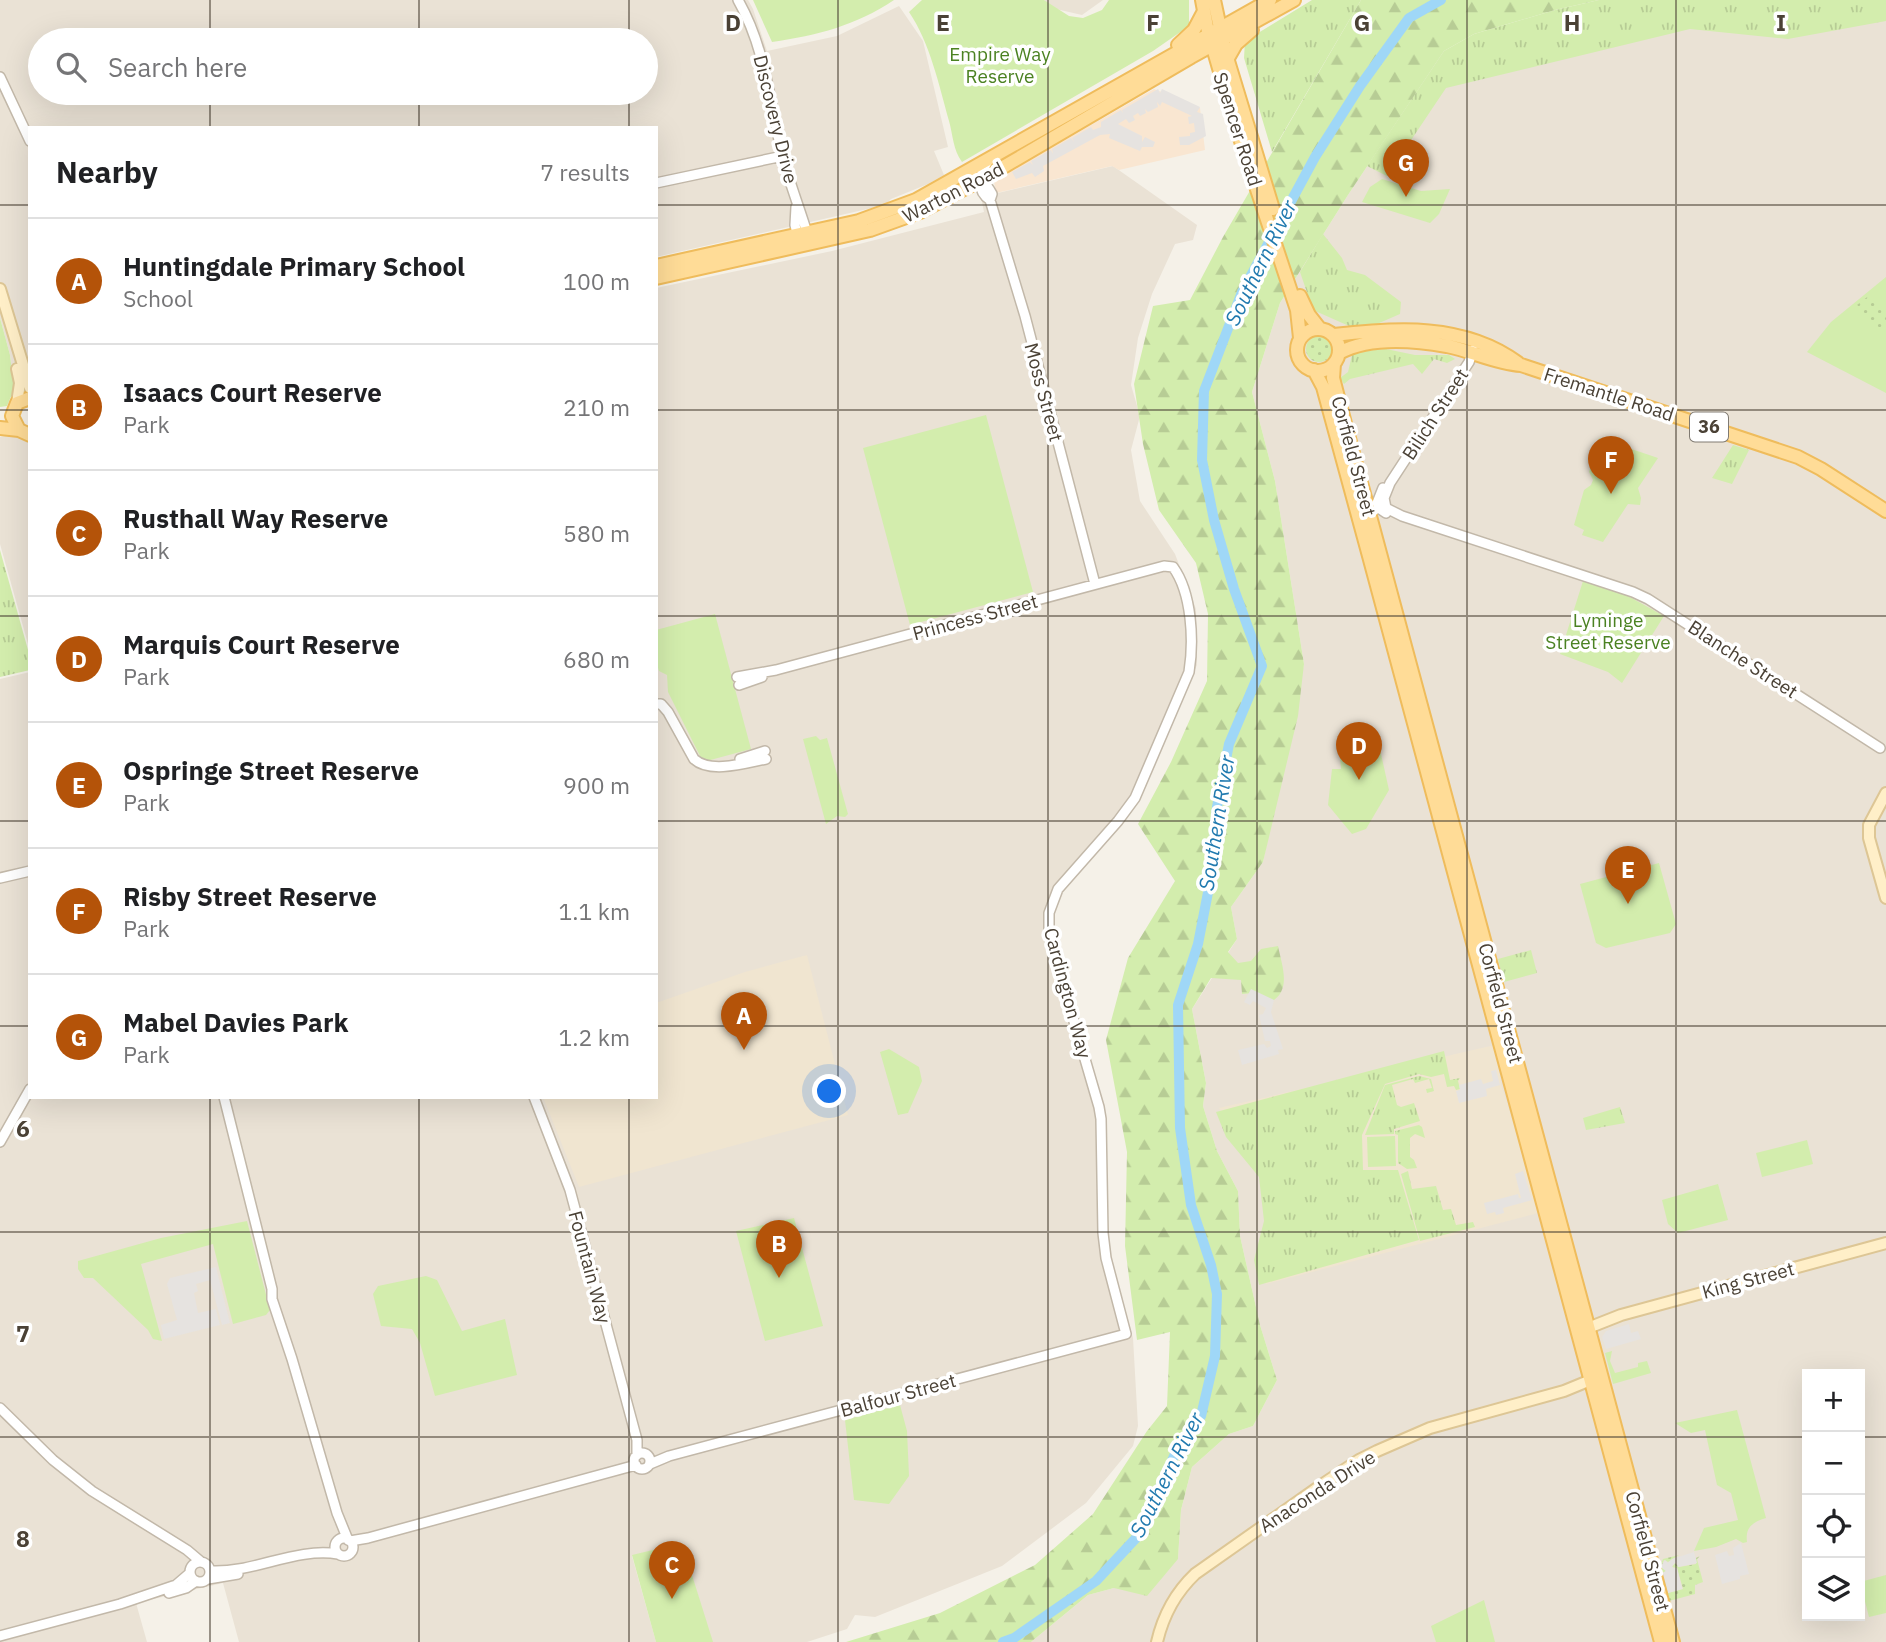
<!DOCTYPE html>
<html lang="en">
<head>
<meta charset="utf-8">
<style>
  body { margin:0; font-family:"IBM Plex Sans",sans-serif; background:#f2f2f2; color:#202124 }
  .controls { position:absolute; right:21px; bottom:21px; display:grid; overflow:hidden; border-radius:0px; box-shadow:0 7px 28px #0002 }
  .controls button { width:63px; height:63px; display:grid; place-items:center; padding:0; border:0; border-bottom:2px solid #e0e0e0; background:#fff; color:#202124; font:35px sans-serif }
  .you { position:absolute; left:830px; top:1092px; width:24px; height:24px; margin:-18px; border:5px solid #fff; border-radius:50%; background:#1a73e8; box-shadow:0 0 0 10px #1a73e833 }
  .badge { display:grid; place-items:center; width:46px; height:46px; border-radius:50%; background:#b45309; color:#fff; font-size:23px; font-weight:700 }
  .pin { position:absolute; translate:-50% -58px; filter:drop-shadow(0 2px 4px #0008) }
  .pin::after { content:''; position:absolute; top:37px; width:24px; height:21px; background:inherit; clip-path:polygon(0 0,100% 0,50% 100%) }
  .list { margin:0; padding:0; list-style:none }
  h2 { display:flex; justify-content:space-between; align-items:center; height:91px; margin:0; padding:0 28px; font-size:30px }
  h2 small { font-size:23px; font-weight:400; color:#757577 }
  .list li { display:grid; grid-template-columns:46px 1fr auto; gap:21px; align-items:center; box-sizing:border-box; height:126px; padding:0 28px; border-top:2px solid #e0e0e0 }
  .list b { display:block; font-size:26px; white-space:nowrap }
  .list p { margin:0; font-size:23px; white-space:nowrap; color:#757577 }
  .list em { font-size:23px; font-style:normal; color:#757577 }
  .icon { flex:none; width:38px; height:38px; fill:none; stroke:currentColor; stroke-width:2; stroke-linecap:round; stroke-linejoin:round }
  .map { position:relative; flex:none; width:1886px; height:1642px; overflow:hidden }
  .search { position:absolute; background:#fff; box-shadow:0 7px 28px #0002; left:28px; top:28px; width:630px; height:77px; display:flex; align-items:center; gap:18px; box-sizing:border-box; padding:0 24px; border-radius:38px; color:#757577; font-size:26px }
  .panel { position:absolute; background:#fff; box-shadow:0 7px 28px #0002; left:28px; top:126px; width:630px; height:973px; border-radius:0px }
  .map>svg:first-child { display:block }
  .residential { fill:#eae2d5; fill-rule:evenodd }
  .commercial { fill:#f9e6d1 }
  .education { fill:#f0e5d0 }
  .grass { fill:url(#grass-tufts) }
  .forest { fill:url(#forest-firs) }
  .park { fill:#d3edad }
  .garden { fill:url(#garden-dots) }
  .parking { fill:#e6e3e0 }
  .lines { fill:none; stroke-linecap:round; stroke-linejoin:round }
  .river { stroke:#9fd7f7; stroke-width:10 }
  .tertiary-casing { stroke:#c2b8a9; stroke-width:12 }
  .secondary-casing { stroke:#ddc695; stroke-width:14 }
  .primary-casing { stroke:#efbc5c; stroke-width:16 }
  .tertiary { stroke:#fff; stroke-width:9 }
  .secondary { stroke:#ffefc8; stroke-width:10 }
  .primary { stroke:#ffdc97; stroke-width:12 }
  .grid { fill:none; stroke:#4a4135; stroke-width:2; stroke-opacity:0.55 }
  .labels { text-anchor:middle; stroke-width:7; stroke-linejoin:round; paint-order:stroke }
  .shield { fill:#fff; stroke:#807a72; stroke-width:2 }
  .shield-label { font-size:18px; font-weight:bold; fill:#4a4135 }
  .park-label { font-size:19px; fill:#4b8222; stroke:#fff }
  .street-label { font-size:19px; fill:#4a4135; stroke:#fff }
  .water-label { font-size:21px; font-style:italic; fill:#217aaf; stroke:#fff }
  .grid-label { font-size:23px; text-anchor:middle; font-weight:bold; fill:#4a4135; stroke:#fff; stroke-width:7; stroke-linejoin:round; paint-order:stroke }
</style>
</head>
<body>
<div class="map">
<svg width="1886" height="1642" viewBox="0 0 1886 1642">
  <defs>
    <pattern id="grass-tufts" width="24" height="20" patternUnits="userSpaceOnUse" patternTransform="scale(1.75)"><rect width="24" height="20" fill="#d3edad"/><path d="M3 7l-1-3M5 7V3M7 7l1-3M15 17l-1-3M17 17v-4M19 17l1-3" fill="none" stroke="#b7cc95"/></pattern>
    <pattern id="forest-firs" width="22" height="20" patternUnits="userSpaceOnUse" patternTransform="scale(1.75)"><rect width="22" height="20" fill="#d3edad"/><path d="M5 1l3.5 6h-7zM16 11l3.5 6h-7z" fill="#b7cc95"/></pattern>
    <pattern id="garden-dots" width="8" height="8" patternUnits="userSpaceOnUse" patternTransform="scale(1.75)"><rect width="8" height="8" fill="#d3edad"/><path d="M2 2h.1M6 6h.1" fill="none" stroke="#b7cc95" stroke-width="1.8" stroke-linecap="round"/></pattern>
  </defs>
  <rect width="100%" height="100%" fill="#f5f1e8"/>
  <path class="residential" d="M0 0H748L753 9 767 51 837 36 899 6 923 41 948 147 934 151 944 175 928 184 891 199 885 205 656 257V128H30V393L14 389 10 355 0 318ZM40 40H646V93H40Z
    M1044 0H1103L1082 15 1056 9Z
    M1599 0H1886V1642H1031L1088 1595 1114 1588 1178 1559 1181 1510 1192 1467 1229 1434 1253 1426 1277 1380 1260 1325 1240 1236 1238 1191 1217 1151 1203 1106 1206 1083 1192 1009 1237 939 1231 907 1263 862 1304 664 1275 481 1252 392 1280 303 1348 195 1444 51ZM1807 1374H1860V1616H1807Z
    M1113 166 1197 225 1193 240 1175 244 1152 294 1138 338 1131 385 1140 416 1131 450 1140 501 1175 554 1196 609 1197 665 1131 806 1061 890 1047 920 1100 1100 1108 1249 1133 1338 1138 1426 1133 1446 1086 1503 1002 1566 875 1617 855 1615 847 1629 807 1642H712L682 1543 632 1556 656 1642H239L223 1583 136 1603 147 1642H0V679L30 672V1097H656V288L832 251 984 212 981 197Z
    M30 430V651L0 544V437Z"/>
  <path class="commercial" d="M1154 89 1200 108 1205 150 1119 170 1112 166 996 193 994 181Z"/>
  <path class="education" d="M807 955 848 1115 579 1187 543 1097H656V1003L745 972Z
    M1495 1045 1501 1084 1542 1212 1266 1284 1260 1265 1269 1188 1219 1108Z"/>
  <path class="grass" d="M1312 0H1361L1272 152 1244 58 1245 41Z
    M1599 0H1886V21L1788 39 1690 29 1446 88 1387 176 1367 166 1444 51 1474 34 1555 10Z
    M1323 234 1342 258 1347 270 1365 275 1401 302 1400 314 1377 324 1349 326 1313 310 1300 272Z
    M1386 349 1415 355H1449L1455 359 1447 363 1434 359 1422 374 1413 364 1350 379 1344 384 1340 378 1348 372 1352 355 1362 351Z
    M1733 445 1749 450 1732 484 1712 478Z
    M0 550 30 657V670L0 677Z
    M1531 950 1537 973 1504 982 1498 959Z
    M1444 1051 1450 1080 1460 1078 1458 1081 1460 1089 1456 1090 1454 1086 1447 1087 1444 1074 1431 1077 1419 1074 1385 1084 1362 1135 1363 1170H1398L1419 1240 1259 1285 1254 1260 1264 1221 1259 1177 1226 1137 1216 1112Z
    M1419 1076 1431 1079 1434 1091 1427 1093 1426 1089 1432 1088 1429 1079 1415 1083 1413 1079 1392 1085 1397 1105 1401 1107 1414 1103 1420 1121 1394 1129V1134L1365 1135 1385 1085Z
    M1620 1107 1625 1123 1586 1130 1583 1118Z
    M1419 1125 1422 1127 1425 1138 1415 1134 1410 1138V1157L1414 1160 1417 1168 1407 1169 1398 1163V1135L1395 1134V1131Z
    M1408 1171 1412 1189 1436 1186 1443 1210 1451 1209 1456 1225 1473 1222 1475 1227 1420 1241 1401 1174Z"/>
  <path class="forest" d="M1361 0H1599L1555 10 1474 34 1444 51 1348 195 1280 303 1252 392 1275 481 1304 664 1298 716 1263 862 1231 907 1237 939 1228 952 1238 963 1251 961 1261 949 1278 946C1282 966 1292 990 1271 1002L1253 993 1242 994 1241 980 1211 978 1192 1009 1206 1083 1203 1106 1217 1151 1238 1191 1240 1236 1260 1325 1277 1380 1253 1426 1229 1434 1192 1467 1181 1510 1178 1559 1147 1596 1114 1588 1088 1595 1031 1642H846L940 1613 1035 1565 1093 1514 1147 1431 1167 1406 1170 1332 1137 1340 1125 1246 1127 1152 1106 1040 1128 958 1175 881 1138 824 1171 762 1207 681 1208 614 1196 563 1159 510 1143 444 1134 384 1153 306 1190 300 1223 237Z"/>
  <path class="park" d="M753 0H894C855 26 818 35 772 42Z
    M922 0H1044L1069 16 1083 18 1102 10 1109 0H1189V26L1153 51 962 162C953 150 953 135 949 121 939 85 930 43 909 12Z
    M1382 179 1421 191 1450 189 1439 214 1430 223 1362 202 1370 187Z
    M1886 277V393L1807 352 1831 322Z
    M0 318 10 355 14 389 7 406 0 407Z
    M986 415 1033 592 910 625 863 448Z
    M1599 438 1658 458 1638 488 1641 498 1640 505 1628 504 1603 542 1582 535 1584 530 1574 525 1584 490 1591 485 1593 480 1589 472Z
    M1583 581 1628 596 1664 616 1622 683 1608 672 1560 654Z
    M715 614 751 749 703 762 668 692 667 675 659 671 656 661V630Z
    M816 736 820 740 827 738 848 814 845 817 837 816 826 824 803 739Z
    M1377 736 1389 790 1366 829 1352 834 1328 805 1332 769H1341L1339 746Z
    M1659 863 1676 924 1670 933 1606 948 1596 943 1580 884Z
    M889 1049 919 1067 922 1081 908 1113 898 1115 880 1052Z
    M1395 1136 1396 1166 1368 1167 1367 1137Z
    M1807 1140 1813 1164 1762 1177 1756 1153Z
    M1718 1184 1728 1220 1678 1233 1668 1224 1662 1200Z
    M794 1218 823 1326 765 1341 736 1231Z
    M247 1221 270 1310 266 1315 233 1324 213 1244 141 1264 162 1341 153 1339 148 1330 93 1278H84L78 1269V1261L161 1238Z
    M426 1276 437 1280 462 1331 505 1319 517 1375 435 1396 420 1343 412 1329 381 1326 373 1294 378 1286Z
    M1612 1351 1610 1361 1615 1373 1638 1367V1363L1647 1361 1651 1373 1613 1384 1605 1353Z
    M900 1405 907 1431 909 1476 889 1504 854 1500 845 1420Z
    M1737 1410 1766 1518C1753 1522 1745 1527 1747 1542L1743 1543 1736 1539 1716 1547 1694 1551 1704 1528 1738 1520 1731 1493 1717 1485 1705 1430 1691 1433 1675 1423Z
    M682 1543 713 1642H656L632 1555Z
    M1886 1575V1613L1869 1617 1860 1582Z
    M1484 1600 1495 1642H1436L1431 1626Z"/>
  <path class="garden" d="M1871 294 1886 316V331L1873 325 1864 318 1863 310 1857 305Z
    M1306 349a13 13 0 1 1 26 0a13 13 0 1 1-26 0Z
    M1679 1555 1668 1562 1664 1560 1661 1567 1666 1571 1662 1573 1668 1593 1683 1589 1677 1568 1672 1567 1675 1563 1679 1567 1696 1564V1558L1700 1556 1697 1559 1703 1582 1695 1585V1594L1669 1601 1660 1566 1663 1559Z"/>
  <path class="parking" d="M1158 89 1160 93 1162 89 1200 107 1197 112 1203 114 1206 136 1189 145H1180L1179 137 1190 136V133L1195 132 1194 123 1189 124 1188 117 1192 116 1162 102 1160 106 1157 102 1158 107 1148 112 1145 109 1146 113 1140 116 1138 113 1133 116 1135 120 1129 123 1126 119 1118 124 1142 136V142L1145 137 1155 142 1153 147H1142L1140 151 1109 138 1110 134 1100 135 1043 166 1044 171 1035 177 1032 173 1016 179 1012 172 1030 162 1033 165 1031 161 1051 150 1053 154 1052 149 1071 138 1074 142 1072 138 1091 127 1093 130 1101 127V122L1121 110 1123 113 1122 110Z
    M1251 989 1274 1000 1271 1012 1283 1049 1278 1050 1279 1054 1242 1065 1238 1050 1264 1044 1267 1048 1271 1046 1270 1041H1265L1259 1015 1263 1014 1266 1008 1253 1001 1250 1005 1244 1002Z
    M1496 1070 1500 1085 1486 1089 1487 1096 1459 1103 1456 1091 1460 1090 1459 1085 1481 1079 1483 1084 1493 1081 1491 1071Z
    M1523 1171 1532 1200 1503 1208 1504 1213 1496 1215 1495 1212 1487 1214 1484 1203 1518 1194 1519 1198H1521L1515 1174Z
    M216 1267 230 1323 222 1325 210 1280 196 1284 198 1291 194 1293 198 1313 216 1309 220 1325 164 1339 161 1325 177 1320 167 1284 170 1278Z
    M1629 1324 1631 1333 1638 1331 1641 1339 1606 1349 1602 1337 1606 1331Z
    M1741 1543 1749 1574 1740 1576V1579L1722 1584 1715 1555 1727 1551 1729 1556 1734 1555 1733 1548Z
    M1694 1552 1697 1563 1678 1567 1676 1562 1672 1566 1673 1568H1677L1682 1589 1668 1593 1663 1573 1666 1571 1661 1567 1665 1560 1668 1563 1672 1559Z"/>
  <g class="lines">
    <path class="river" d="M1003 1642 1014 1638 1096 1581 1137 1537 1175 1454 1201 1416 1215 1356 1217 1294 1211 1265 1191 1205 1180 1128 1178 1005 1198 944 1211 877 1217 807 1229 744 1262 666 1234 589 1214 520 1202 460 1204 391 1242 292 1315 157 1360 86 1409 18 1441 0"/>
    <g class="tertiary-casing">
      <path id="tertiary" d="M738 0C765 47 770 102 782 154 789 182 800 209 808 236
        M0 77 30 141
        M988 161C979 174 976 191 990 200L1025 316 1095 584
        M963 175C977 178 985 180 992 194L990 200
        M656 183 783 156
        M796 207 795 225 798 238
        M1473 350 1469 362 1390 483 1384 498 1386 508 1402 516 1633 592 1648 599 1880 748
        M1383 488 1377 503 1380 509 1386 513
        M739 685 762 677
        M656 704H661L668 712 694 759C710 774 746 763 766 759
        M740 759 765 751
        M0 878 30 871
        M224 1097 272 1289V1299L292 1359 337 1513 348 1540
        M534 1097 570 1190 637 1440V1455
        M0 1142 30 1089
        M0 1408 53 1460 92 1491 187 1550 200 1561
        M634 1461a8 8 0 1 1 16 0a8 8 0 1 1-16 0Z
        M650 1464 669 1456 1126 1334 1106 1258 1103 1233 1101 1119 1099 1107 1049 936V913L1058 889 1118 821 1135 798 1189 672C1194 641 1192 593 1173 567L1164 566 776 670 737 677
        M335 1547a9 9 0 1 1 18 0a9 9 0 1 1-18 0Z
        M350 1541 368 1538 636 1465
        M190 1572a10 10 0 1 1 20 0a10 10 0 1 1-20 0Z
        M211 1571C254 1573 296 1547 338 1554
        M208 1579 238 1574
        M169 1593 186 1588 196 1581
        M0 1636 120 1604 176 1585 190 1573"/>
    </g>
    <g class="secondary-casing">
      <path id="secondary" d="M0 289 30 388
        M17 369 20 383 17 403
        M1886 793 1869 825V838L1886 898
        M1583 1330 1621 1315 1886 1243
        M1157 1642C1163 1616 1175 1593 1195 1574L1320 1486 1359 1460 1377 1451 1430 1428 1564 1391 1598 1377"/>
    </g>
    <g class="primary-casing">
      <path id="primary" d="M1202 0 1207 27 1235 123 1297 310 1300 338
        M1214 0 1225 51 1273 209
        M1178 45 1194 30 1203 13
        M1228 58 1236 44 1252 30
        M656 266 859 221 916 200 1270 0
        M656 278 870 230 920 212 981 180 1191 57 1294 0
        M1300 296 1309 315 1320 329
        M1297 350a21 21 0 1 1 42 0a21 21 0 1 1-42 0Z
        M1334 335C1396 328 1464 323 1518 363
        M1339 353C1370 336 1413 340 1447 346 1472 351 1495 363 1521 365L1798 457 1821 469 1886 511
        M1334 364 1333 378 1339 401 1673 1642
        M1314 370 1323 387 1369 556 1661 1642
        M30 398 17 403 12 416 19 430 30 435
        M0 428 19 430"/>
    </g>
    <use href="#tertiary" class="tertiary"/>
    <use href="#secondary" class="secondary"/>
    <use href="#primary" class="primary"/>
  </g>
  <path class="grid" d="M210 0V40M419 0V40M629 0V40M838 0V1642M1048 0V1642M1257 0V1642M1467 0V1642M1676 0V1642M210 93V128M419 93V128M629 93V128M0 205H30M656 205H1886M0 410H30M656 410H1886M0 616H30M656 616H1886M0 821H30M656 821H1886M0 1026H30M656 1026H1886M210 1097V1642M419 1097V1642M629 1097V1642M0 1232H1886M0 1437H1807M1860 1437H1886"/>
  <g class="labels">
    <rect class="shield" x="1690" y="412.5" width="38" height="29" rx="5"/>
    <g class="shield-label">
      <text x="1709" y="433">36</text>
    </g>
    <g class="park-label">
      <text x="1000" y="61">Empire Way<tspan x="1000" dy="22">Reserve</tspan></text>
      <text x="1608" y="627">Lyminge<tspan x="1608" dy="22">Street Reserve</tspan></text>
    </g>
    <g class="street-label">
      <text transform="translate(776 119) rotate(76)" y="7">Discovery Drive</text>
      <text transform="translate(1238 129) rotate(72)" y="7">Spencer Road</text>
      <text transform="translate(953 192) rotate(-27)" y="7">Warton Road</text>
      <text transform="translate(1044 392) rotate(75)" y="7">Moss Street</text>
      <text transform="translate(1609 394) rotate(18)" y="7">Fremantle Road</text>
      <text transform="translate(1435 414) rotate(-57)" y="7">Bilich Street</text>
      <text transform="translate(1354 456) rotate(75)" y="7">Corfield Street</text>
      <text transform="translate(975 617) rotate(-15)" y="7">Princess Street</text>
      <text transform="translate(1743 659) rotate(33)" y="7">Blanche Street</text>
      <text transform="translate(1068 993) rotate(75)" y="7">Cardington Way</text>
      <text transform="translate(1501 1003) rotate(75)" y="7">Corfield Street</text>
      <text transform="translate(590 1267) rotate(75)" y="7">Fountain Way</text>
      <text transform="translate(1748 1280) rotate(-15)" y="7">King Street</text>
      <text transform="translate(898 1395) rotate(-15)" y="7">Balfour Street</text>
      <text transform="translate(1317 1491) rotate(-33)" y="7">Anaconda Drive</text>
      <text transform="translate(1648 1551) rotate(75)" y="7">Corfield Street</text>
    </g>
    <g class="water-label">
      <text transform="translate(1261 263) rotate(-64)" y="7">Southern River</text>
      <text transform="translate(1217 823) rotate(-81)" y="7">Southern River</text>
      <text transform="translate(1167 1475) rotate(-63)" y="7">Southern River</text>
    </g>
  </g>
  <g class="grid-label">
    <text x="733" y="31">D</text>
    <text x="943" y="31">E</text>
    <text x="1153" y="31">F</text>
    <text x="1362" y="31">G</text>
    <text x="1572" y="31">H</text>
    <text x="1781" y="31">I</text>
    <text x="23" y="1137">6</text>
    <text x="23" y="1342">7</text>
    <text x="23" y="1547">8</text>
  </g>
</svg>
<div class="controls">
<button>+</button>
<button>−</button>
<button><svg class="icon" aria-label="locate" viewBox="0 0 24 24"><circle cx="12" cy="12" r="6"/><path d="M12 2v4M12 18v4M2 12h4M18 12h4"/></svg></button>
<button><svg class="icon" aria-label="layers" viewBox="0 0 24 24"><path d="M12 4l9 5-9 5-9-5zM3 14l9 5 9-5"/></svg></button>
</div>
<div class="you"></div>
<div class="pin badge" style="left:744px;top:1050px">A</div>
<div class="pin badge" style="left:779px;top:1278px">B</div>
<div class="pin badge" style="left:672px;top:1599px">C</div>
<div class="pin badge" style="left:1359px;top:780px">D</div>
<div class="pin badge" style="left:1628px;top:904px">E</div>
<div class="pin badge" style="left:1611px;top:494px">F</div>
<div class="pin badge" style="left:1406px;top:197px">G</div>
<div class="search"><svg class="icon" aria-label="search" viewBox="0 0 24 24"><circle cx="10" cy="10" r="6"/><path d="M15 15l6 6"/></svg>Search here</div>
<section class="panel">
<h2>Nearby<small>7 results</small></h2>
<ul class="list">
<li><span class="badge">A</span><div><b>Huntingdale Primary School</b><p>School</p></div><em>100 m</em></li>
<li><span class="badge">B</span><div><b>Isaacs Court Reserve</b><p>Park</p></div><em>210 m</em></li>
<li><span class="badge">C</span><div><b>Rusthall Way Reserve</b><p>Park</p></div><em>580 m</em></li>
<li><span class="badge">D</span><div><b>Marquis Court Reserve</b><p>Park</p></div><em>680 m</em></li>
<li><span class="badge">E</span><div><b>Ospringe Street Reserve</b><p>Park</p></div><em>900 m</em></li>
<li><span class="badge">F</span><div><b>Risby Street Reserve</b><p>Park</p></div><em>1.1 km</em></li>
<li><span class="badge">G</span><div><b>Mabel Davies Park</b><p>Park</p></div><em>1.2 km</em></li>
</ul>
</section>
</div>
</body>
</html>
